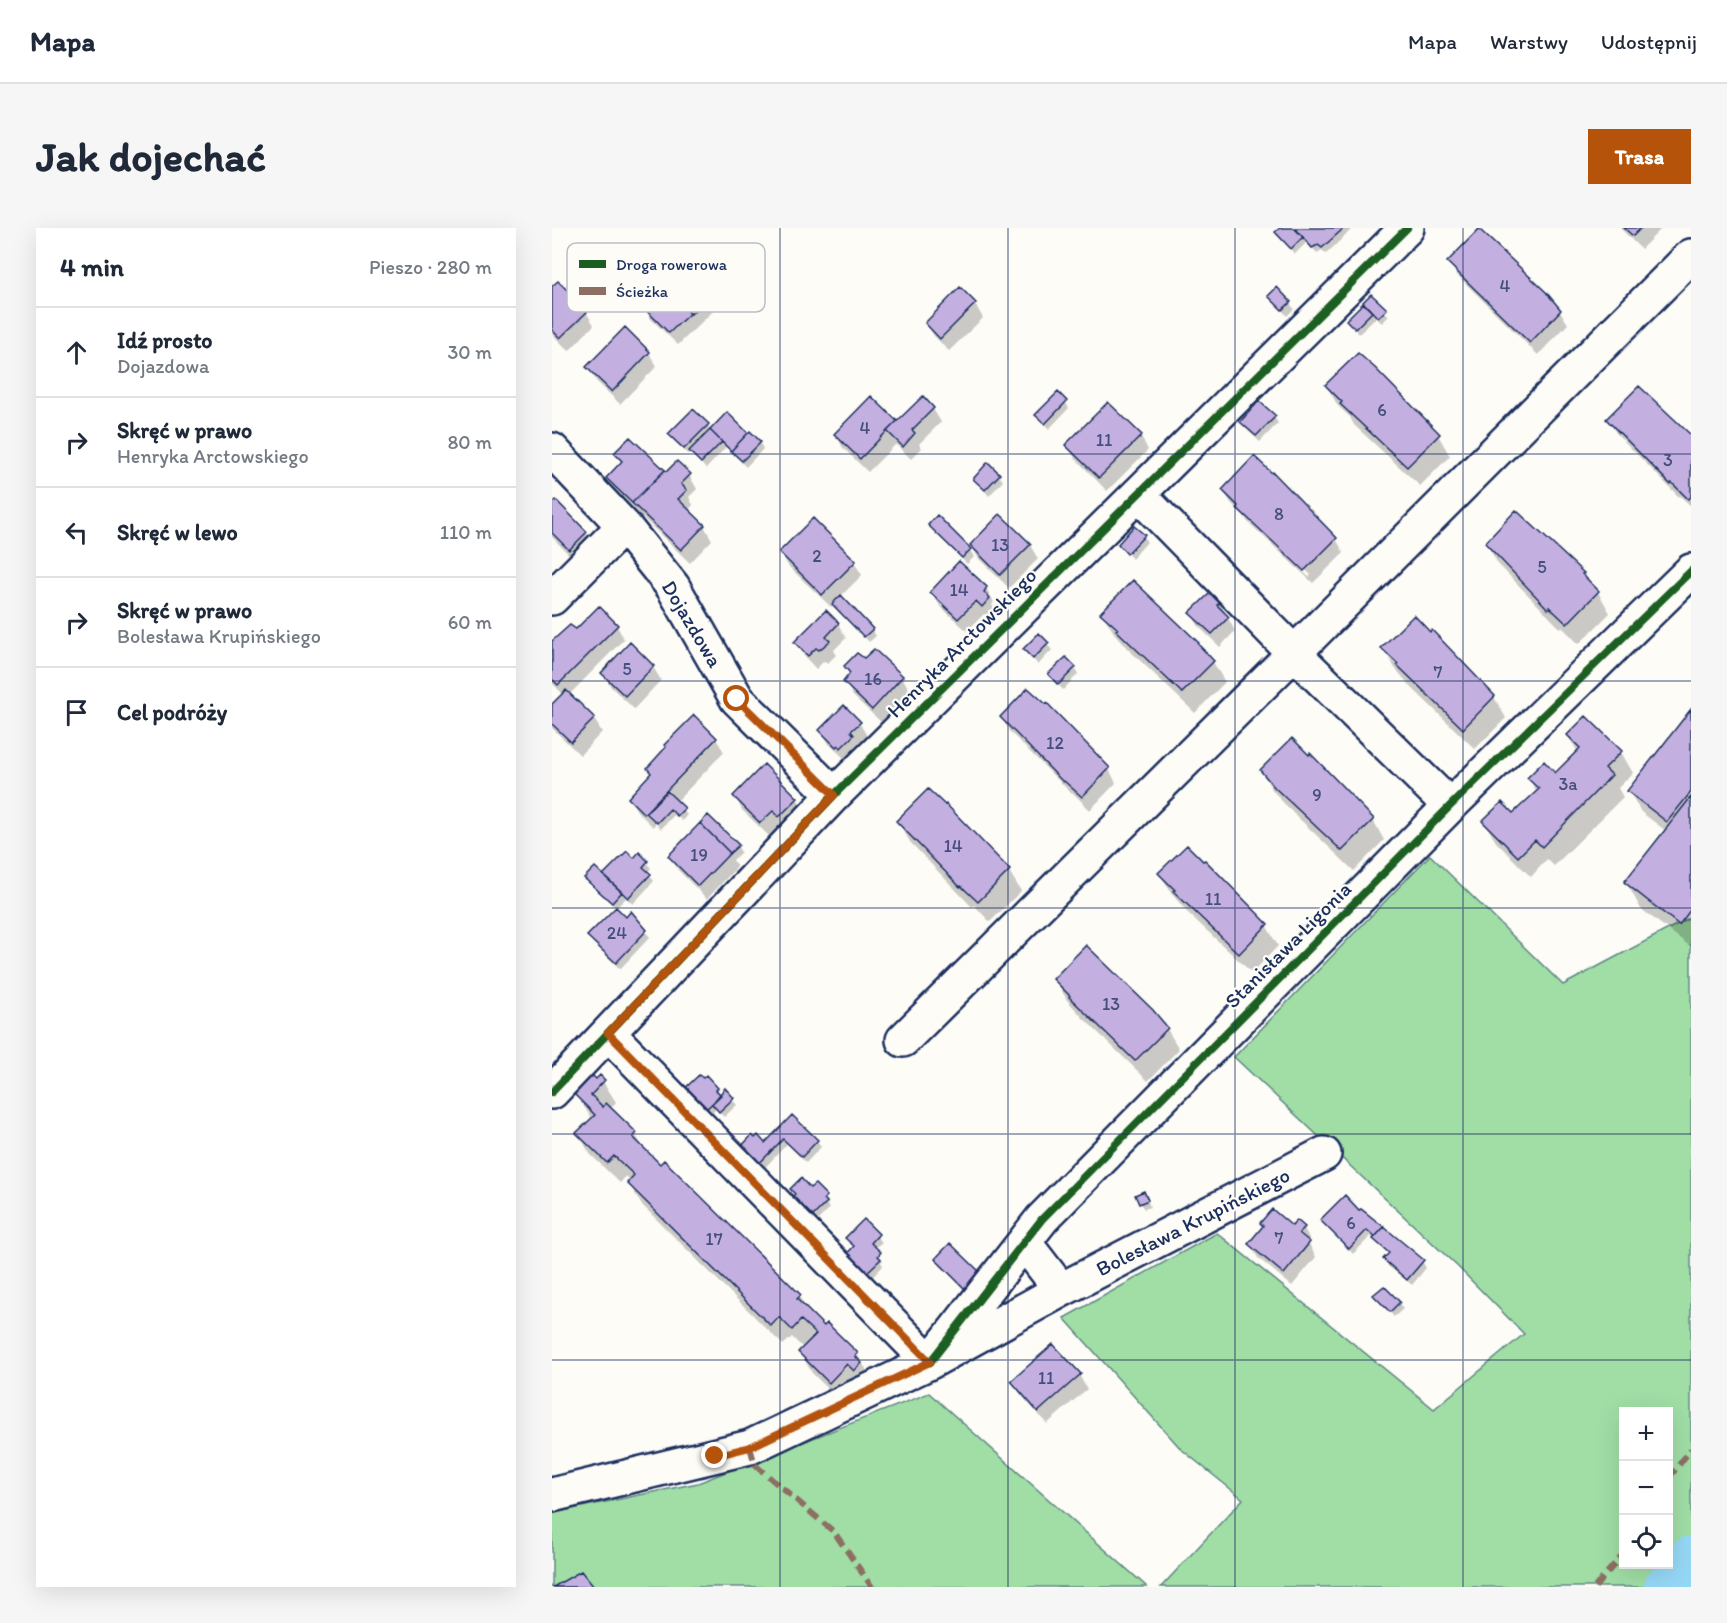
<!DOCTYPE html>
<html lang="pl">
<head>
<meta charset="utf-8">
<style>
  body { margin:0; font-family:Itim,sans-serif; background:#f6f6f7; color:#1f2937 }
  .controls { position:absolute; right:18px; bottom:18px; display:grid; overflow:hidden; border-radius:0px; box-shadow:0 6px 24px #0002 }
  .controls button { width:54px; height:54px; display:grid; place-items:center; padding:0; border:0; border-bottom:2px solid #e0e1e3; background:#fff; color:#1f2937; font:30px sans-serif }
  .stop { position:absolute; width:18px; height:18px; margin:-14px; border:4px solid #b45309; border-radius:50%; background:#fff }
  .stop.end { background:#b45309; border-color:#fff; box-shadow:0 2px 6px #0008 }
  .list { margin:0; padding:0; list-style:none }
  h2 { display:flex; justify-content:space-between; align-items:center; height:78px; margin:0; padding:0 24px; font-size:26px }
  h2 small { font-size:20px; font-weight:400; color:#747a83 }
  .list li { display:grid; grid-template-columns:39px 1fr auto; gap:18px; align-items:center; box-sizing:border-box; height:90px; padding:0 24px; border-top:2px solid #e0e1e3 }
  .list b { display:block; font-size:22px; white-space:nowrap }
  .list p { margin:0; font-size:20px; white-space:nowrap; color:#747a83 }
  .list em { font-size:20px; font-style:normal; color:#747a83 }
  .icon { flex:none; width:33px; height:33px; fill:none; stroke:currentColor; stroke-width:2; stroke-linecap:round; stroke-linejoin:round }
  .map { position:relative; flex:none; width:1139px; height:1359px; overflow:hidden; border-radius:0px }
  header { display:flex; align-items:center; gap:36px; box-sizing:border-box; height:84px; padding:0 30px; background:#fff; border-bottom:2px solid #e0e1e3 }
  header strong { font-size:28px }
  nav { display:flex; gap:33px; margin-inline-start:auto; font-size:21px }
  .intro { display:flex; align-items:center; justify-content:space-between; box-sizing:border-box; height:144px; padding:0 36px }
  h1 { margin:0; font-size:42px }
  .button { padding:15px 27px; border-radius:0px; background:#b45309; color:#fff; font-size:21px; font-weight:700 }
  main { display:flex; gap:36px; padding:0 36px }
  aside { flex:1; background:#fff; border-radius:0px; box-shadow:0 6px 24px #0002 }
  .map>svg:first-child { display:block }
  .green { fill:#a0dea6; stroke:#5e8682; stroke-width:1.5; fill-rule:evenodd }
  .shadow { fill:#0003 }
  .lines { fill:none; stroke-linecap:round; stroke-linejoin:round }
  .river { stroke:#95d8f6; stroke-width:48 }
  .building { fill:#c4b0e0; stroke:#1b2f5e; stroke-width:1.5 }
  .minor-casing { stroke:#1b2f5e; stroke-width:38 }
  .minor { stroke:#fdfcf7; stroke-width:33 }
  .quiet { stroke:#8d6e63; stroke-width:6; stroke-dasharray:12 6; stroke-linecap:butt }
  .cycleway-casing { stroke:#fdfcf7; stroke-width:11 }
  .cycleway { stroke:#1b5e20; stroke-width:8 }
  .route { stroke:#b45309; stroke-width:8 }
  .grid { fill:none; stroke:#1b2f5e; stroke-width:1.5; stroke-opacity:0.55 }
  .labels { text-anchor:middle; stroke-width:4.5; stroke-linejoin:round; paint-order:stroke }
  .number-label { font-size:18px; fill:#454f7e }
  .street-label { font-size:21px; fill:#1b2f5e; stroke:#fdfcf7 }
  .key { fill:#fdfcf7; stroke:#b9bec9; stroke-width:1.5 }
  .key-label { font-size:16px; fill:#1b2f5e }
</style>
</head>
<body>
<header>
<strong>Mapa</strong>
<nav><a>Mapa</a><a>Warstwy</a><a>Udostępnij</a></nav>
</header>
<div class="intro"><h1>Jak dojechać</h1><a class="button">Trasa</a></div>
<main>
<aside>
<h2>4 min<small>Pieszo · 280 m</small></h2>
<ul class="list">
<li><svg class="icon" aria-label="ahead" viewBox="0 0 24 24"><path d="M12 20V5M6 11l6-6 6 6"/></svg><div><b>Idź prosto</b><p>Dojazdowa</p></div><em>30 m</em></li>
<li><svg class="icon" aria-label="right" viewBox="0 0 24 24"><path d="M7 20v-9h11M14 6l5 5-5 5"/></svg><div><b>Skręć w prawo</b><p>Henryka Arctowskiego</p></div><em>80 m</em></li>
<li><svg class="icon" aria-label="left" viewBox="0 0 24 24"><path d="M17 20v-9H6M10 6l-5 5 5 5"/></svg><div><b>Skręć w lewo</b></div><em>110 m</em></li>
<li><svg class="icon" aria-label="right" viewBox="0 0 24 24"><path d="M7 20v-9h11M14 6l5 5-5 5"/></svg><div><b>Skręć w prawo</b><p>Bolesława Krupińskiego</p></div><em>60 m</em></li>
<li><svg class="icon" aria-label="arrive" viewBox="0 0 24 24"><path d="M6 21V4h12l-3 4 3 4H6"/></svg><div><b>Cel podróży</b></div></li>
</ul>
</aside>
<div class="map">
<svg width="1139" height="1359" viewBox="0 0 1139 1359">
  <rect width="100%" height="100%" fill="#fdfcf7"/>
  <filter id="ink" filterUnits="userSpaceOnUse"><feTurbulence type="fractalNoise" baseFrequency=".0167" numOctaves="2"/><feDisplacementMap in="SourceGraphic" scale="12" xChannelSelector="R" yChannelSelector="G"/><feConvolveMatrix kernelMatrix="1 2 1 2 8 2 1 2 1" color-interpolation-filters="sRGB"/></filter>
  <g filter="url(#ink)">
    <path class="green" d="M878 627 1011 757 1139 689V1359H609L691 1271 629 1221 512 1090 665 1005 882 1181 972 1106 906 1039 682 829ZM1072 1184H1116V1336H1072Z
      M377 1165 595 1359H0V1285L146 1255Z"/>
    <path class="shadow" d="M730 0H798L799 2 774 26 770 22 765 25 755 14 743 26 725 4Z
      M1068 0H1110L1089 21Z
      M897 34 1008 83 1016 96 986 127 905 47Z
      M161 45 178 46 186 59 126 117 98 90 90 76Z
      M0 60 34 84 42 97 17 123 0 106Z
      M408 61 423 76 431 90 397 123 382 108 374 95Z
      M718 68 738 75 742 81 735 88Z
      M819 68 837 88 830 95 824 90 807 106 795 92Z
      M97 125 105 138 68 176 44 153 36 139Z
      M774 157 886 207 898 228 868 258 802 197 798 189 786 178Z
      M319 170 345 195 381 181 389 194 367 216 370 220 359 231 344 216 316 244 291 220 284 206Z
      M513 174 517 180 497 201 485 188Z
      M175 186 196 207 208 214 211 221 194 239 174 219 154 241 139 224 136 226 122 213 118 207 156 197 159 202Z
      M722 189 726 195 708 214 693 200 690 194Z
      M1056 191 1139 209V278L1128 268 1127 269 1064 205Z
      M589 208 596 222 555 263 523 230 515 217Z
      M64 225 115 245 137 247 145 261 137 269 141 277 136 283 152 298 160 312 138 335 64 264 56 250 70 236Z
      M447 247 451 253 437 268 423 251Z
      M671 262 784 311 792 325 761 355 695 293 692 288 757 349 759 347 685 278 688 284 679 275Z
      M0 274 34 304 42 318 25 335 0 309Z
      M385 290 418 322 422 329 415 336 381 303 378 297Z
      M983 300 1031 346 1046 364 1058 385 1027 416 1010 399 1008 400 946 336 934 315Z
      M591 308 595 314 580 331 568 316Z
      M419 317H478L486 331 457 360 427 331Z
      M229 324 302 334 310 347 288 369 320 401 324 408 317 414 282 376 279 379 236 338Z
      M434 360 442 374 440 377 445 385 439 392 432 386 415 403 388 378 380 364Z
      M668 375 683 403 668 419 647 399 639 385Z
      M274 384 286 396 294 410 281 423 284 427 276 435 272 433 264 441 252 428 244 414Z
      M550 385 661 434 673 454 643 485 578 423 562 405Z
      M65 398 72 411 17 467 42 491 50 504 28 527 0 500V478L11 466 0 455V415L24 403Z
      M880 404 942 469 954 490 923 521 858 458 843 440 831 420Z
      M487 407 500 422 486 437 473 421Z
      M322 423 350 449 358 463 329 494 301 468 293 454 298 447 293 439 312 432Z
      M101 439 109 452 82 481 59 459 51 445Z
      M523 440 526 446 511 462 498 447Z
      M1139 483V719L1089 681 1074 654 1114 603 1089 584 1077 563Z
      M450 489 557 541 564 555 538 582 521 565 520 566 457 503Z
      M1034 490 1069 524 1081 545 1066 560 1071 569 1002 638 995 631 979 649 944 614 932 594 961 587 985 565 977 550 1003 547 1026 524 1016 508Z
      M307 494 315 508 306 517 308 521 297 532 295 529 293 531 277 516 269 502Z
      M164 511 172 524 124 574 135 587 130 593 123 586 109 601 104 595 101 599 85 583 77 570 100 546 116 520Z
      M709 543 821 592 832 612 802 643 737 581 721 563Z
      M183 568 245 570 253 584 235 602 229 595 217 608 190 582Z
      M346 593 457 643 469 663 438 694 422 677 420 679 358 614Z
      M185 618 189 624 181 632 185 639 155 671 126 642 118 628Z
      M87 626 99 640 95 644 102 653 81 676 74 670 64 680 38 656 34 650 51 649 82 632Z
      M608 646 714 697 726 718 700 745 635 684 620 666Z
      M79 686 98 709 68 741 41 715 37 708 74 691Z
      M503 751 615 801 627 821 596 853 531 790 515 772Z
      M48 849 64 874 58 881 83 906 93 923 247 1068 257 1086 272 1100 276 1097 305 1126 317 1146 289 1174 260 1145 248 1124 252 1121 240 1109 231 1117 89 976 77 955 79 953 74 948 68 955 38 926 26 905 40 891 24 866Z
      M165 861 168 866 172 862 185 877 172 889 164 881 154 892 134 872Z
      M240 889 265 913 269 919 254 935 235 916 205 948 185 925 213 917Z
      M240 961 258 962 273 969 277 975 275 977 277 981 260 998Z
      M595 971 598 979 592 981 588 975Z
      M807 984 870 1033 874 1040 860 1057 836 1038 833 1031 837 1026 819 1008 801 1026 774 998 770 992Z
      M312 993 330 1014 323 1020 331 1032 329 1034 331 1038 315 1055 302 1020 295 1010Z
      M745 995 752 1000 759 1014 757 1016 764 1029 740 1058 706 1030 698 1016 740 1000Z
      M398 1017 419 1068 388 1037 385 1031Z
      M823 1067 847 1075 851 1081 842 1089Z
      M527 1147 535 1161 495 1196 469 1167 461 1154Z"/>
    <g class="lines">
      <path class="river" d="M1116 1359 1139 1332"/>
    </g>
    <path class="building" d="M728 0H742L751 9 739 21 723 4Z
      M743 0H792L770 20 766 17 760 20Z
      M1072 0H1089L1081 8Z
      M927 1 994 64 1009 82 978 115 895 34Z
      M140 22 161 43 169 35 179 45 139 86 108 55Z
      M6 53 36 83 8 110 0 102V58Z
      M108 55 138 85 117 105 88 76Z
      M408 59 424 75 388 111 373 95Z
      M725 59 739 74 730 82 716 68Z
      M819 66 835 81 826 90 811 74Z
      M811 75 820 84 803 101 794 92Z
      M73 99 98 124 60 164 34 139Z
      M806 125 823 140 888 206 855 239 788 176 790 174 773 157Z
      M1087 158 1139 207V269L1136 271 1120 255 1118 256 1054 191Z
      M506 164 515 173 493 196 483 187Z
      M319 168 345 193 308 231 282 206Z
      M371 168 382 180 360 202 363 205 351 219 335 203Z
      M707 173 724 188 704 208 688 194Z
      M556 174 590 207 547 250 513 217Z
      M141 181 157 196 132 221 116 206Z
      M175 184 196 205 179 223 158 202Z
      M158 202 170 214 149 235 137 223Z
      M198 203 209 214 190 233 179 223Z
      M78 209 113 242 80 275 54 250 70 233 62 225Z
      M702 228 720 245 721 244 785 310 752 343 685 280 686 278 670 262Z
      M125 233 139 246 129 256 135 262 126 271 153 297 129 322 80 275 113 242 115 243Z
      M436 234 448 246 433 262 421 251Z
      M4 272 35 304 17 322 0 305V276Z
      M964 282 1032 345 1030 346 1047 363 1015 396 997 379 996 381 933 315Z
      M448 286 479 316 448 347 418 317Z
      M385 287 419 321 410 330 376 297Z
      M261 290 304 333 270 367 227 324Z
      M582 298 593 307 575 326 566 316Z
      M407 333 435 359 432 364 438 370 430 379 424 373 406 391 378 364Z
      M581 352 647 415 646 416 662 433 630 465 564 402 566 401 548 385Z
      M659 364 669 374 665 377 677 389 660 406 637 385Z
      M289 367 321 401 312 409 280 376Z
      M47 378 66 397 6 457 0 451V413L18 397 24 401Z
      M274 382 287 395 274 409 278 413 267 422 264 420 256 428 242 414Z
      M862 387 878 404 880 402 943 468 911 501 845 437 846 436 829 420Z
      M487 405 497 415 481 431 471 421Z
      M78 414 102 438 73 468 49 445Z
      M322 421 351 448 320 482 291 454 298 445 292 438 305 425 312 430Z
      M514 429 524 439 506 457 496 446Z
      M476 460 494 476 495 475 558 540 530 569 512 553 511 554 448 489Z
      M14 462 43 490 19 514 0 496V476Z
      M292 477 309 494 299 503 302 507 289 520 286 517 284 519 267 502Z
      M1139 481V564L1115 594 1075 563Z
      M142 487 165 510 92 586 76 570 99 545 95 540 114 519 112 517Z
      M1034 488 1070 523 1053 540 1060 547 990 619 983 612 966 629 930 593 950 574 961 585 987 561 975 550 992 533 1003 545 1028 520 1015 507Z
      M740 510 757 527 758 525 822 591 790 623 723 560 708 542Z
      M212 536 246 570 227 589 221 583 208 595 181 568Z
      M376 561 393 577 394 576 458 642 426 674 409 658 408 659 344 593Z
      M115 563 133 580 125 588 118 581 105 595 94 585Z
      M1139 569V681L1127 697 1072 654Z
      M156 587 187 617 178 625 148 595Z
      M148 595 178 625 146 658 116 628Z
      M635 617 651 633 653 632 716 696 687 726 621 663 623 662 606 645Z
      M75 623 82 630 87 624 96 633 91 639 99 646 76 670 51 647Z
      M43 639 70 664 60 675 32 650Z
      M64 679 74 689 79 683 95 702 64 735 35 708Z
      M534 717 601 782 616 800 583 833 517 769 518 768 501 751Z
      M40 847 44 851 48 847 53 852 39 867 51 879 54 875 85 905 81 909 108 936 112 932 249 1067 245 1071 272 1098 275 1095 306 1125 303 1128 310 1135 302 1143 295 1136 277 1155 246 1124 264 1106 249 1092 240 1102 227 1089 219 1098 75 955 82 947 62 928 55 935 24 905 43 887 22 866Z
      M147 847 151 850 154 847 166 860 164 862 169 867 149 886 128 865Z
      M173 860 182 870 167 884 160 876Z
      M240 887 266 912 250 929 231 911 201 942 183 925 200 907 203 910 206 907 213 915Z
      M249 950 258 960 263 956 275 968 272 971 275 974 256 993 236 973 243 966 238 961Z
      M592 963 596 972 587 976 583 967Z
      M793 967 807 982 809 981 832 999 823 1009 815 1002 797 1021 768 992Z
      M720 981 740 998 745 992 753 999 747 1005 758 1014 732 1046 696 1016 711 998 708 995Z
      M312 991 327 1006 319 1015 329 1024 326 1028 329 1031 310 1049 291 1030 302 1018 293 1010Z
      M832 999 872 1032 855 1052 831 1031 837 1025 821 1011Z
      M398 1015 430 1046 414 1062 383 1031Z
      M832 1058 848 1074 838 1084 821 1067Z
      M501 1116 529 1146 486 1184 459 1153Z
      M29 1343 42 1359H1Z"/>
    <g class="lines">
      <g class="minor-casing">
        <path id="minor" d="M0 222 72 298 121 359 185 471 282 567
          M586 266 742 425 898 578
          M0 370 72 298
          M56 805 378 1134 490 991 898 578 1139 343
          M351 812 742 425 1139 28
          M0 864 282 567 855 0
          M472 1014 509 1062
          M0 1267 198 1219 378 1134 509 1062 772 926"/>
      </g>
      <use href="#minor" class="minor"/>
      <path class="quiet" d="M198 1219 203 1237 282 1304 320 1359
        M1116 1251 1139 1221
        M1043 1359 1072 1325"/>
      <g class="cycleway-casing">
        <path id="cycleway" d="M0 864 282 567 855 0
          M378 1134 490 991 898 578 1139 343"/>
      </g>
      <use href="#cycleway" class="cycleway"/>
    </g>
  </g>
  <g class="lines" filter="url(#ink)">
    <path class="route" d="M163 1228 198 1219 378 1134 56 805 282 567 185 471"/>
  </g>
  <path class="grid" d="M228 0V1359M456 0V1359M683 0V1359M911 0V1359M0 226H1139M0 453H1139M0 680H1139M0 906H1139M0 1132H1139"/>
  <g class="labels">
    <g class="number-label">
      <text x="953" y="64">4</text>
      <text x="830" y="188">6</text>
      <text x="313" y="206">4</text>
      <text x="552" y="218">11</text>
      <text x="1116" y="238">3</text>
      <text x="727" y="292">8</text>
      <text x="448" y="323">13</text>
      <text x="265" y="334">2</text>
      <text x="990" y="345">5</text>
      <text x="407" y="368">14</text>
      <text x="75" y="447">5</text>
      <text x="886" y="450">7</text>
      <text x="321" y="457">16</text>
      <text x="503" y="521">12</text>
      <text x="1016" y="562">3a</text>
      <text x="765" y="573">9</text>
      <text x="401" y="624">14</text>
      <text x="147" y="633">19</text>
      <text x="661" y="677">11</text>
      <text x="65" y="711">24</text>
      <text x="559" y="782">13</text>
      <text x="799" y="1001">6</text>
      <text x="727" y="1016">7</text>
      <text x="162" y="1017">17</text>
      <text x="494" y="1156">11</text>
    </g>
    <g class="street-label">
      <text transform="translate(140 396) rotate(59)" y="7">Dojazdowa</text>
      <text transform="translate(410 415) rotate(-45)" y="7">Henryka Arctowskiego</text>
      <text transform="translate(736 717) rotate(-45)" y="7">Stanisława Ligonia</text>
      <text transform="translate(641 994) rotate(-27)" y="7">Bolesława Krupińskiego</text>
    </g>
  </g>
  <rect x="15" y="15" width="198" height="69" rx="9" class="key"/>
  <rect x="27" y="32" width="27" height="8" fill="#1b5e20"/>
  <rect x="27" y="59" width="27" height="8" fill="#8d6e63"/>
  <g class="key-label">
    <text x="64" y="42">Droga rowerowa</text>
    <text x="64" y="69">Ścieżka</text>
  </g>
</svg>
<div class="controls">
<button>+</button>
<button>−</button>
<button><svg class="icon" aria-label="locate" viewBox="0 0 24 24"><circle cx="12" cy="12" r="6"/><path d="M12 2v4M12 18v4M2 12h4M18 12h4"/></svg></button>
</div>
<div class="stop" style="left:185px;top:471px"></div>
<div class="stop end" style="left:163px;top:1228px"></div>
</div>
</main>
</body>
</html>
